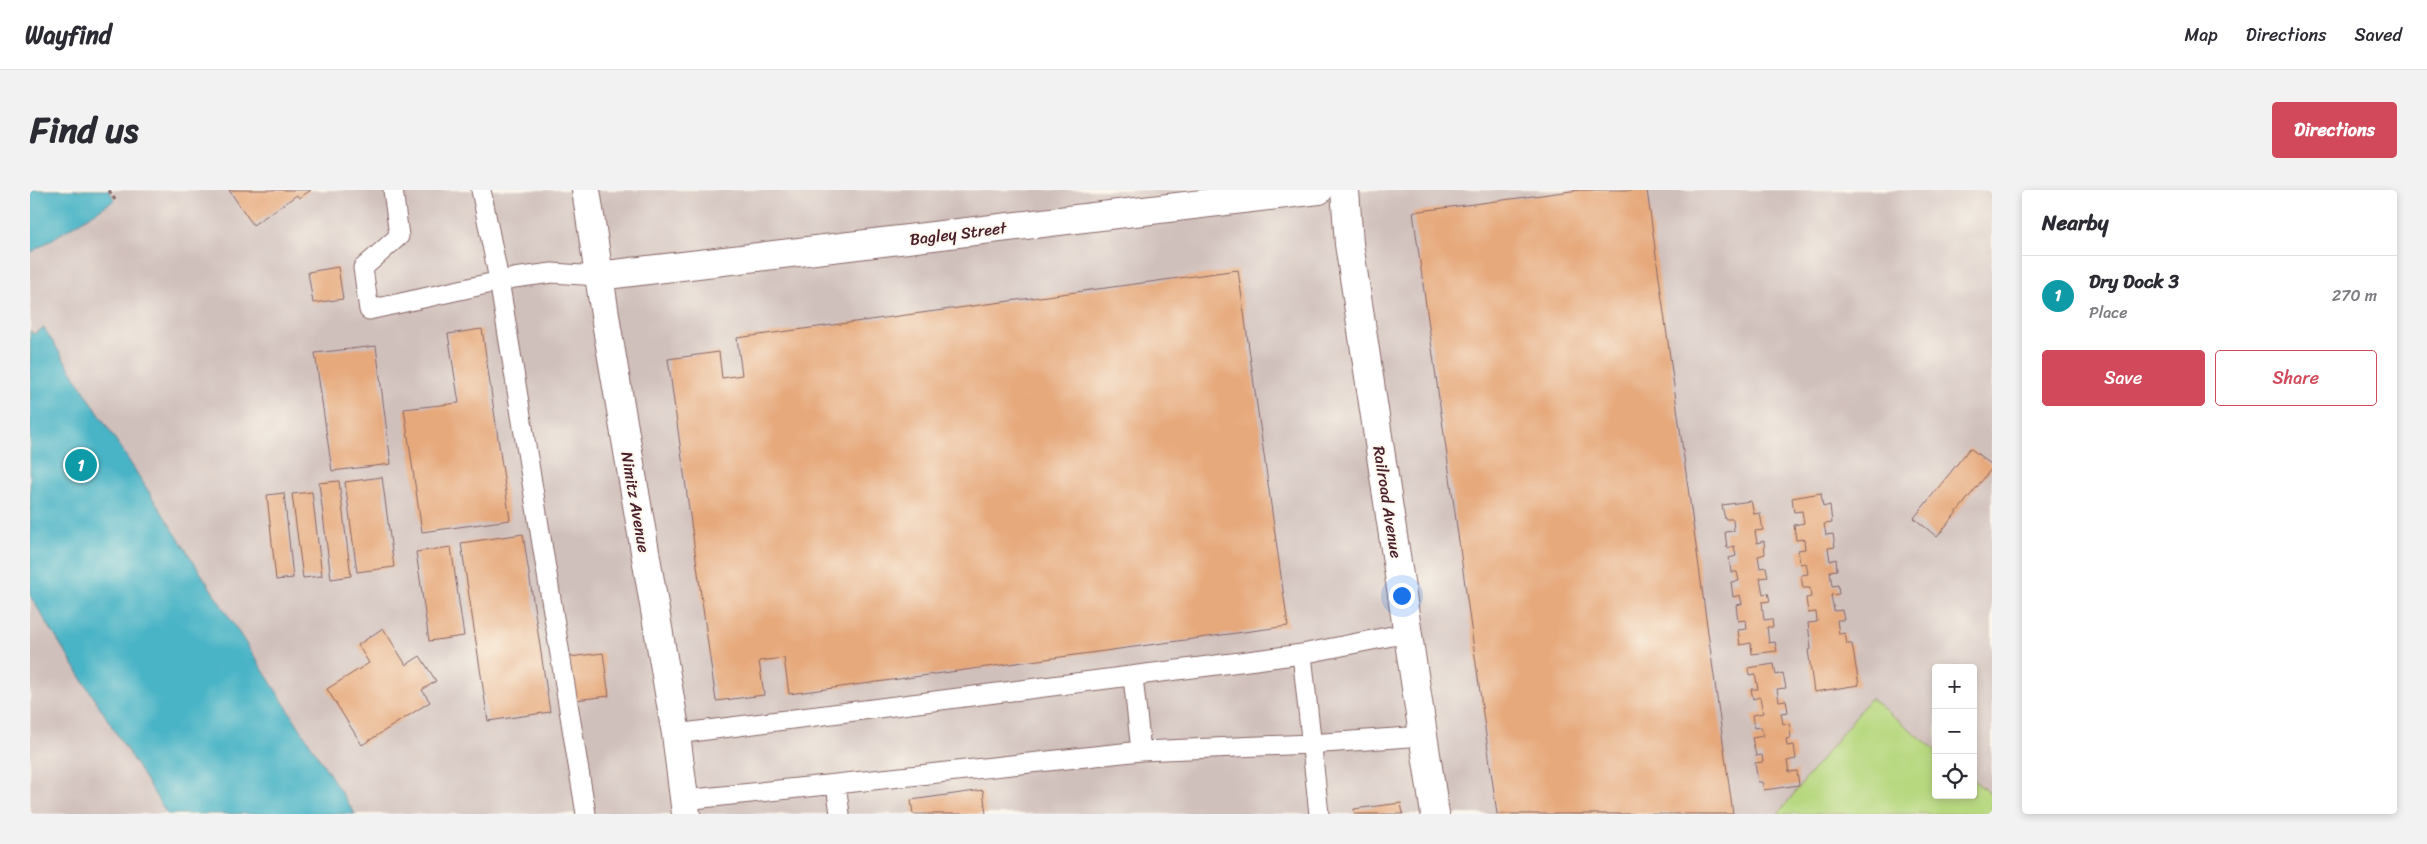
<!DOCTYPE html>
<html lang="en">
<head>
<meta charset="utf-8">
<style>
  body { margin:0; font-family:Sriracha,sans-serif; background:#f2f2f3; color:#2b2b33 }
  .controls { position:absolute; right:15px; bottom:15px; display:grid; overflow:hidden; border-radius:5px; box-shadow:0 2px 8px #0003 }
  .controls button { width:45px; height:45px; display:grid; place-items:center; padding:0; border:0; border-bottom:1px solid #e1e1e2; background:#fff; color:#2b2b33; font:25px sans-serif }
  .you { position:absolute; left:1371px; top:405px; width:18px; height:18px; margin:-12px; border:4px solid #fff; border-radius:50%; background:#1a73e8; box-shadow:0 0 0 8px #1a73e833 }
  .badge { display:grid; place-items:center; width:32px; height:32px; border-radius:50%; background:#d1495b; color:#fff; font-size:16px; font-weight:700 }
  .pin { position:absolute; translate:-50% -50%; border:2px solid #fff; box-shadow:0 1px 5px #0006 }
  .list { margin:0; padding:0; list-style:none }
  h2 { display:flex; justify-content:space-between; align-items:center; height:65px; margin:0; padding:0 20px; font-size:21px }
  h2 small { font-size:16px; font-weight:400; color:#7c7c81 }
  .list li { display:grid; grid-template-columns:32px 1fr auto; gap:15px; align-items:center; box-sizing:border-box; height:80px; padding:0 20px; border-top:1px solid #e1e1e2 }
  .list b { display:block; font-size:19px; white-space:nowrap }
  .list p { margin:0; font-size:16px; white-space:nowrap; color:#7c7c81 }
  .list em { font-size:16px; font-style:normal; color:#7c7c81 }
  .actions { display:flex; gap:10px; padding:15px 20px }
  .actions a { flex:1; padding:11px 0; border:1px solid #d1495b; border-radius:5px; text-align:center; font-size:18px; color:#d1495b }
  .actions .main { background:#d1495b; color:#fff }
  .icon { flex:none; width:28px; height:28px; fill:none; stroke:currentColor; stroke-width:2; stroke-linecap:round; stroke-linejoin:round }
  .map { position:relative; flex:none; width:1962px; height:624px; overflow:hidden; border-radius:5px }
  header { display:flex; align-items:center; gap:30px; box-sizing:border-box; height:70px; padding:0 25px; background:#fff; border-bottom:1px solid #e1e1e2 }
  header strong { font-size:24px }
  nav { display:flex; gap:28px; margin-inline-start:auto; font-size:18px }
  .intro { display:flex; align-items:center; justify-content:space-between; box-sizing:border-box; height:120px; padding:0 30px }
  h1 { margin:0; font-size:35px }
  .button { padding:12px 22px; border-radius:5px; background:#d1495b; color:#fff; font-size:18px; font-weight:700 }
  main { display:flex; gap:30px; padding:0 30px }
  aside { flex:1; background:#fff; border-radius:5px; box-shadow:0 2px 8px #0003 }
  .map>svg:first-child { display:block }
  .industrial { fill:#d0c0bc; fill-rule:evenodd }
  .green { fill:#b8d880; stroke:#817c56 }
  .water { fill:#49b4c6; stroke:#4a6a78 }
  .building { fill:#e6a97b }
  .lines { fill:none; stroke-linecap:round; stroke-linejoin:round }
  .service-casing { stroke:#876666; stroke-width:21 }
  .minor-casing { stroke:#876666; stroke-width:30 }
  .tertiary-casing { stroke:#876666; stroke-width:30 }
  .path { stroke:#876666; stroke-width:3; stroke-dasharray:4 4; stroke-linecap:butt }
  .service { stroke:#fff; stroke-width:19 }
  .minor { stroke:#fff; stroke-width:28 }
  .tertiary { stroke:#fff; stroke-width:28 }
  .labels { text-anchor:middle; stroke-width:4; stroke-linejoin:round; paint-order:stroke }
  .street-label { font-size:16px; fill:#4a1f2b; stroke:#fbf7ec }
</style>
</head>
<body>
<header>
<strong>Wayfind</strong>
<nav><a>Map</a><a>Directions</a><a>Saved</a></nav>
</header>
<div class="intro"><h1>Find us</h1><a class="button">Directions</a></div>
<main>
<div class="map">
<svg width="1962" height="624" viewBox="0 0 1962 624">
  <rect width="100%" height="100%" fill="#fbf7ec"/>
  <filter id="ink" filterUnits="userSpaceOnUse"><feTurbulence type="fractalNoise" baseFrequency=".02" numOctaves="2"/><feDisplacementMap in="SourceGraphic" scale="10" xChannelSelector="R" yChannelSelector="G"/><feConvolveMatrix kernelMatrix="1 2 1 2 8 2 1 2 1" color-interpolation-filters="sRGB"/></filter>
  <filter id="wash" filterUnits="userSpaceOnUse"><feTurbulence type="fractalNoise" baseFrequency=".0096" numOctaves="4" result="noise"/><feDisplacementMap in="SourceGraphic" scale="20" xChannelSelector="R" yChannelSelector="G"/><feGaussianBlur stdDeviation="1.12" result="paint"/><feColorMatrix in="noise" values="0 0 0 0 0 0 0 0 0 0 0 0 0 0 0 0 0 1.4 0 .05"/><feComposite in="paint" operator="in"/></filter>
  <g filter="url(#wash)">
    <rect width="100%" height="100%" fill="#f7e9d4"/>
    <path class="industrial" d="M79 0H1962V624H0V63L85 10ZM1906 478H1943V605H1906Z"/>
    <path class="green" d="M1840 508 1906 560V605H1943V590L1962 605V624H1748Z"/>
    <path class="water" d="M0 0H79L85 10 0 63Z
      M14 138 325 624H137L0 406V140L3 144Z"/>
    <g id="blocks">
      <path class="building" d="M199 0H281L269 8 267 5 223 35Z
        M1549 0H1617L1703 624H1467L1383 22Z
        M308 77 313 109 283 113 278 82Z
        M1208 80 1258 436 759 504 754 468 729 471 734 505 686 511 638 169 689 162 692 188 712 185 707 148Z
        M452 139 480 330 392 342 374 219 429 213 418 144Z
        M346 156 361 274 302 281 285 163Z
        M1940 258 1962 275V278L1907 347 1884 328Z
        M352 287 364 377 327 382 315 292Z
        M309 291 321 386 301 389 289 293Z
        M282 302 292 386 273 388 262 304Z
        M254 303 263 388 246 390 237 305Z
        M1791 303 1793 317 1800 315 1802 333 1794 334 1796 345 1803 344 1805 357 1798 358 1800 371 1806 369 1807 380 1800 381 1802 396 1808 395 1809 404 1801 405 1804 421 1812 420 1814 430H1807L1809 444 1815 443 1817 454H1822L1829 495 1784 502 1778 460 1781 459 1778 433 1787 432 1786 422 1778 423 1776 408 1781 407 1780 398H1773L1771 385 1778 384 1776 373 1770 374 1768 360 1775 359 1774 349 1766 350 1764 335 1774 333 1772 321 1764 322 1762 308Z
        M1721 311 1724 324 1730 323 1733 340 1725 341 1727 353 1734 351 1735 364 1728 366 1730 378 1736 377 1738 387 1730 388 1733 404 1738 403 1740 411 1732 412 1734 430 1742 429 1743 437H1737L1739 453 1745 452 1747 461 1722 464 1721 453 1710 455 1708 440 1717 439 1716 430 1708 431 1706 415 1712 414 1710 405 1703 407 1701 392 1709 391 1707 382H1701L1699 368 1706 366 1704 356 1697 358 1695 342 1704 341 1703 329H1695L1692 315Z
        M493 344 520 522 458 531 431 353Z
        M421 357 434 446 399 451 386 362Z
        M353 438 376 475 390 466 406 491 392 500 400 512 332 555 297 499 339 473 328 455Z
        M573 463 579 506 545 510 539 467Z
        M1744 474 1746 485 1753 483 1756 498 1747 499 1749 511 1756 510 1758 522 1751 523 1753 534 1759 533 1761 548 1756 549 1757 556 1764 555 1766 569 1757 571 1759 582 1767 581 1769 595 1734 600 1732 592H1728L1725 573 1733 572 1732 565 1726 566 1722 548 1733 546 1731 537 1724 538 1722 525 1733 523 1730 507 1723 509 1721 499H1728L1725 484 1719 485 1718 478Z
        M953 600 956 624H883L881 610Z
        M1371 613 1373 624H1325L1324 619Z"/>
    </g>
  </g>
  <g filter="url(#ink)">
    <use href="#blocks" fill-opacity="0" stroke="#876666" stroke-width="1"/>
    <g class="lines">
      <g class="service-casing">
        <path id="service" d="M363 0 369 46 333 78 339 120 484 88 522 83 568 86
          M451 0 469 90 556 624
          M1272 464 1289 624
          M646 544 1272 464 1377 443
          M1111 561 1280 554 1393 546
          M806 594 1111 561 1103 487
          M654 610 806 594 810 624"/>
      </g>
      <g class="minor-casing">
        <path id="minor" d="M556 0 577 138 646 544 656 624
          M568 86 1289 0"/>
      </g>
      <g class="tertiary-casing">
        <path id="tertiary" d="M1315 0 1319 54 1405 624"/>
      </g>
      <path class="path" d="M79 0 85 10"/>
      <use href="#service" class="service"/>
      <use href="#minor" class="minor"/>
      <use href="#tertiary" class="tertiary"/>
    </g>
  </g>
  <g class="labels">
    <g class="street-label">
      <text transform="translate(928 43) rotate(-7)" y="6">Bagley Street</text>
      <text transform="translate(606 312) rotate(80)" y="6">Nimitz Avenue</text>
      <text transform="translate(1358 312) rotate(81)" y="6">Railroad Avenue</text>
    </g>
  </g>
</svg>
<div class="controls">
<button>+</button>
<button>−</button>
<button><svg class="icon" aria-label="locate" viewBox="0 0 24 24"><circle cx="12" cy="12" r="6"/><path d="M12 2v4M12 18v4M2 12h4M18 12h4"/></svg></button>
</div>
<div class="you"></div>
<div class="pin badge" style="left:51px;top:275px;background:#0f9aa8">1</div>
</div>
<aside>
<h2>Nearby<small></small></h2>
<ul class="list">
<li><span class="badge" style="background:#0f9aa8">1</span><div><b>Dry Dock 3</b><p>Place</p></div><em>270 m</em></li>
</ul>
<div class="actions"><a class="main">Save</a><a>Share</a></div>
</aside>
</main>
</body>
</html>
